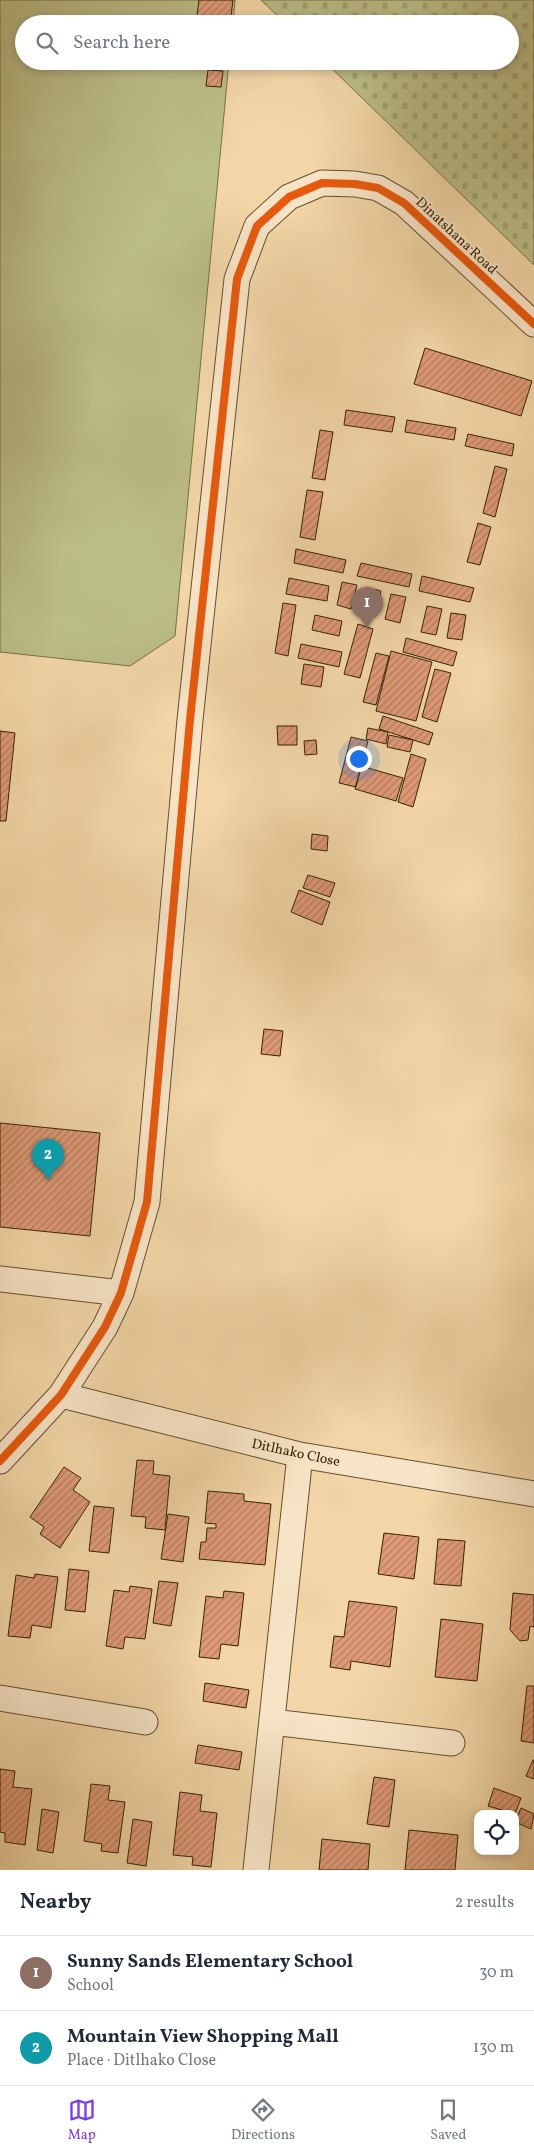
<!DOCTYPE html>
<html lang="en">
<head>
<meta charset="utf-8">
<style>
  body { margin:0; font-family:Vollkorn,serif; background:#f2f2f3; color:#1f2937 }
  .controls { position:absolute; right:15px; bottom:15px; display:grid; overflow:hidden; border-radius:10px; box-shadow:0 2px 8px #0003 }
  .controls button { width:45px; height:45px; display:grid; place-items:center; padding:0; border:0; border-bottom:1px solid #e0e1e3; background:#fff; color:#1f2937; font:25px sans-serif }
  .you { position:absolute; left:358px; top:758px; width:18px; height:18px; margin:-12px; border:4px solid #fff; border-radius:50%; background:#1a73e8; box-shadow:0 0 0 8px #1a73e833 }
  .badge { display:grid; place-items:center; width:32px; height:32px; border-radius:50%; background:#7c3aed; color:#fff; font-size:16px; font-weight:700 }
  .pin { position:absolute; translate:-50% -41px; filter:drop-shadow(0 1px 2px #0008) }
  .pin::after { content:''; position:absolute; top:26px; width:18px; height:15px; background:inherit; clip-path:polygon(0 0,100% 0,50% 100%) }
  .list { margin:0; padding:0; list-style:none }
  h2 { display:flex; justify-content:space-between; align-items:center; height:65px; margin:0; padding:0 20px; font-size:21px }
  h2 small { font-size:16px; font-weight:400; color:#747a83 }
  .list li { display:grid; grid-template-columns:32px 1fr auto; gap:15px; align-items:center; box-sizing:border-box; height:75px; padding:0 20px; border-top:1px solid #e0e1e3 }
  .list b { display:block; font-size:19px; white-space:nowrap }
  .list p { margin:0; font-size:16px; white-space:nowrap; color:#747a83 }
  .list em { font-size:16px; font-style:normal; color:#747a83 }
  .icon { flex:none; width:28px; height:28px; fill:none; stroke:currentColor; stroke-width:2; stroke-linecap:round; stroke-linejoin:round }
  .map { position:relative; flex:none; width:534px; height:1870px; overflow:hidden }
  .search { position:absolute; background:#fff; box-shadow:0 2px 8px #0003; left:15px; right:15px; top:15px; height:55px; display:flex; align-items:center; gap:12px; box-sizing:border-box; padding:0 18px; border-radius:28px; color:#747a83; font-size:19px }
  .sheet { height:215px; background:#fff }
  nav { display:flex; justify-content:space-around; align-items:center; box-sizing:border-box; height:70px; border-top:1px solid #e0e1e3; background:#fff; font-size:14px; color:#747a83 }
  nav a { display:grid; justify-items:center; gap:2px }
  nav .on { color:#7c3aed }
  .map>svg:first-child { display:block }
  .cemetery { fill:url(#cemetery-stones); stroke:#787046 }
  .pitch { fill:#bbbd87; stroke:#787046 }
  .building { fill:url(#building-hatch); stroke:#362305 }
  .lines { fill:none; stroke-linecap:round; stroke-linejoin:round }
  .street-casing { stroke:#65502e; stroke-width:27 }
  .street { stroke:#f7e4c6; stroke-width:25 }
  .cycleway-casing { stroke:#f7e4c6; stroke-width:11 }
  .cycleway { stroke:#e8590c; stroke-width:8 }
  .labels { text-anchor:middle; stroke-width:4; stroke-linejoin:round; paint-order:stroke }
  .street-label { font-size:14px; fill:#362305; stroke:#f7e4c6 }
</style>
</head>
<body>
<div class="map">
<svg width="534" height="1870" viewBox="0 0 534 1870">
  <defs>
    <pattern id="cemetery-stones" width="16" height="16" patternUnits="userSpaceOnUse" patternTransform="scale(1.25)"><rect width="16" height="16" fill="#bbbd87"/><path d="M2 7V4a2 2 0 0 1 4 0v3zM10 15v-3a2 2 0 0 1 4 0v3z" fill="#a1a273"/></pattern>
    <pattern id="building-hatch" width="6" height="6" patternUnits="userSpaceOnUse" patternTransform="scale(1.25)"><rect width="6" height="6" fill="#df9a77"/><path d="M-1 1l2-2M0 6l6-6M5 7l2-2" fill="none" stroke="#b67d60"/></pattern>
  </defs>
  <rect width="100%" height="100%" fill="#f2d6a7"/>
  <filter id="stains"><feTurbulence type="fractalNoise" baseFrequency=".004" numOctaves="4"/><feColorMatrix values="0 0 0 0 .2 0 0 0 0 .09 0 0 0 0 .02 0 0 0 .5 -.17"/></filter>
  <radialGradient id="worn" r=".72"><stop offset=".6" stop-color="#630" stop-opacity="0"/><stop offset="1" stop-color="#630" stop-opacity=".3"/></radialGradient>
  <path class="cemetery" d="M261 0H534V265L324 61H510V24H286Z"/>
  <path class="pitch" d="M0 0H235L233 24H24V61H229L175 636 130 666 0 652Z"/>
  <path class="building" d="M199 0H233L230 24 196 23Z
    M208 70 223 71 221 87 206 86Z
    M425 348 532 381 521 416 414 384Z
    M346 410 395 417 392 432 344 425Z
    M407 420 456 428 454 440 405 432Z
    M320 430 333 432 325 480 312 478Z
    M468 434 514 444 512 456 465 446Z
    M495 466 507 469 495 517 483 513Z
    M307 490 323 492 315 540 300 537Z
    M478 523 491 527 480 565 467 562Z
    M296 549 346 560 343 573 294 563Z
    M361 563 412 574 409 587 357 576Z
    M422 576 474 588 470 602 419 591Z
    M289 578 329 586 327 601 286 594Z
    M342 582 357 585 351 609 337 605Z
    M366 587 381 591 376 616 360 612Z
    M391 594 406 597 400 623 385 619Z
    M283 603 296 605 288 656 275 653Z
    M427 606 442 609 436 635 421 632Z
    M451 613 466 615 462 640 447 638Z
    M315 615 342 621 339 636 312 630Z
    M358 624 373 629 360 678 344 674Z
    M406 638 457 652 453 666 403 652Z
    M301 644 342 652 339 667 298 658Z
    M391 651 432 662 416 721 376 711Z
    M376 653 389 656 376 705 363 702Z
    M304 664 324 667 321 687 301 684Z
    M435 669 451 673 437 722 422 717Z
    M383 716 433 733 429 745 379 729Z
    M277 726H297V745H278Z
    M368 728 388 732 386 744 366 739Z
    M0 731 15 733 6 821H0Z
    M389 735 413 740 410 752 387 747Z
    M351 737 368 741 356 787 339 783Z
    M316 740 317 754 305 755 304 741Z
    M411 754 426 759 413 807 398 802Z
    M361 766 403 778 396 801 355 789Z
    M312 834 328 836 327 851 311 849Z
    M308 875 335 883 330 897 303 888Z
    M299 890 330 902 322 925 291 912Z
    M264 1029 283 1031 280 1056 261 1054Z
    M0 1123 100 1133 90 1236 0 1227Z
    M137 1460 154 1461 153 1474 170 1476 165 1530 145 1528 146 1517 131 1516Z
    M64 1467 81 1478 73 1490 90 1502 60 1548 40 1534 44 1527 30 1517Z
    M208 1491 244 1494V1501L271 1504 265 1565 199 1559 201 1542H206L207 1528H216V1524L205 1523Z
    M94 1506 114 1508 109 1553 89 1551Z
    M168 1514 189 1517 183 1562 161 1559Z
    M384 1533 419 1537 414 1579 378 1574Z
    M438 1539 465 1541 461 1586 434 1584Z
    M69 1569 89 1571 85 1612 65 1610Z
    M35 1574 58 1577 51 1628 32 1625 30 1638 8 1636 16 1575 34 1578Z
    M159 1581 178 1583 171 1626 153 1623Z
    M130 1586 152 1589 145 1639 125 1637 123 1649 106 1646 114 1590 129 1592Z
    M224 1591 244 1593 238 1646 221 1644 219 1659 199 1657 206 1596 223 1598Z
    M513 1593 534 1595V1627L530 1626 528 1640 520 1641 510 1630Z
    M349 1601 397 1607 390 1667 351 1661 350 1670 330 1667 334 1636 344 1637Z
    M441 1619 483 1624 477 1681 435 1677Z
    M205 1683 249 1690 246 1708 203 1701Z
    M527 1686H534V1743L521 1741Z
    M198 1745 242 1752 239 1770 195 1763Z
    M533 1760H534V1779L526 1776Z
    M0 1769 15 1771 13 1787 32 1789 25 1845 5 1842V1833L0 1832Z
    M374 1777 395 1780 389 1827 367 1824Z
    M91 1784 110 1786 108 1800 125 1802 118 1853 101 1851 102 1844 84 1841Z
    M494 1788 521 1798 515 1814 488 1806Z
    M180 1792 202 1795 200 1811 217 1813 211 1867 192 1865 193 1857 173 1855Z
    M521 1808 534 1814 531 1829 515 1822Z
    M42 1809 59 1812 53 1853 37 1850Z
    M133 1819 152 1822 146 1866 127 1863Z
    M409 1830 458 1835 455 1870H405Z
    M322 1839 370 1844 368 1870H319Z"/>
  <g class="lines">
    <g class="street-casing">
      <path id="street" d="M0 1279 121 1293
        M61 1395 300 1455 534 1494
        M0 1461 61 1395 105 1327 121 1293 147 1202 190 720 237 279 257 226 289 197 322 183 355 184 378 188 404 203 534 324
        M0 1698 145 1722
        M272 1722 452 1743
        M256 1870 300 1455"/>
    </g>
    <use href="#street" class="street"/>
    <g class="cycleway-casing">
      <path id="cycleway" d="M0 1461 61 1395 105 1327 121 1293 147 1202 190 720 237 279 257 226 289 197 322 183 355 184 378 188 404 203 534 324"/>
    </g>
    <use href="#cycleway" class="cycleway"/>
  </g>
  <g class="labels">
    <g class="street-label">
      <text transform="translate(457 235) rotate(43)" y="5">Dinatshana Road</text>
      <text transform="translate(296 1452) rotate(12)" y="5">Ditlhako Close</text>
    </g>
  </g>
  <rect width="100%" height="100%" filter="url(#stains)"/>
  <rect width="100%" height="100%" fill="url(#worn)"/>
</svg>
<div class="controls">
<button><svg class="icon" aria-label="locate" viewBox="0 0 24 24"><circle cx="12" cy="12" r="6"/><path d="M12 2v4M12 18v4M2 12h4M18 12h4"/></svg></button>
</div>
<div class="you"></div>
<div class="pin badge" style="left:367px;top:628px;background:#8d6e63">1</div>
<div class="pin badge" style="left:48px;top:1180px;background:#0f9aa8">2</div>
<div class="search"><svg class="icon" aria-label="search" viewBox="0 0 24 24"><circle cx="10" cy="10" r="6"/><path d="M15 15l6 6"/></svg>Search here</div>
</div>
<section class="sheet">
<h2>Nearby<small>2 results</small></h2>
<ul class="list">
<li><span class="badge" style="background:#8d6e63">1</span><div><b>Sunny Sands Elementary School</b><p>School</p></div><em>30 m</em></li>
<li><span class="badge" style="background:#0f9aa8">2</span><div><b>Mountain View Shopping Mall</b><p>Place · Ditlhako Close</p></div><em>130 m</em></li>
</ul>
</section>
<nav>
<a class="on"><svg class="icon" aria-label="map" viewBox="0 0 24 24"><path d="M3 6l6-2 6 2 6-2v14l-6 2-6-2-6 2zM9 4v14M15 6v14"/></svg>Map</a>
<a><svg class="icon" aria-label="directions" viewBox="0 0 24 24"><path d="M12 3l9 9-9 9-9-9zM9 14v-3h6M13 9l2 2-2 2"/></svg>Directions</a>
<a><svg class="icon" aria-label="saved" viewBox="0 0 24 24"><path d="M7 4h10v16l-5-4-5 4z"/></svg>Saved</a>
</nav>
</body>
</html>
